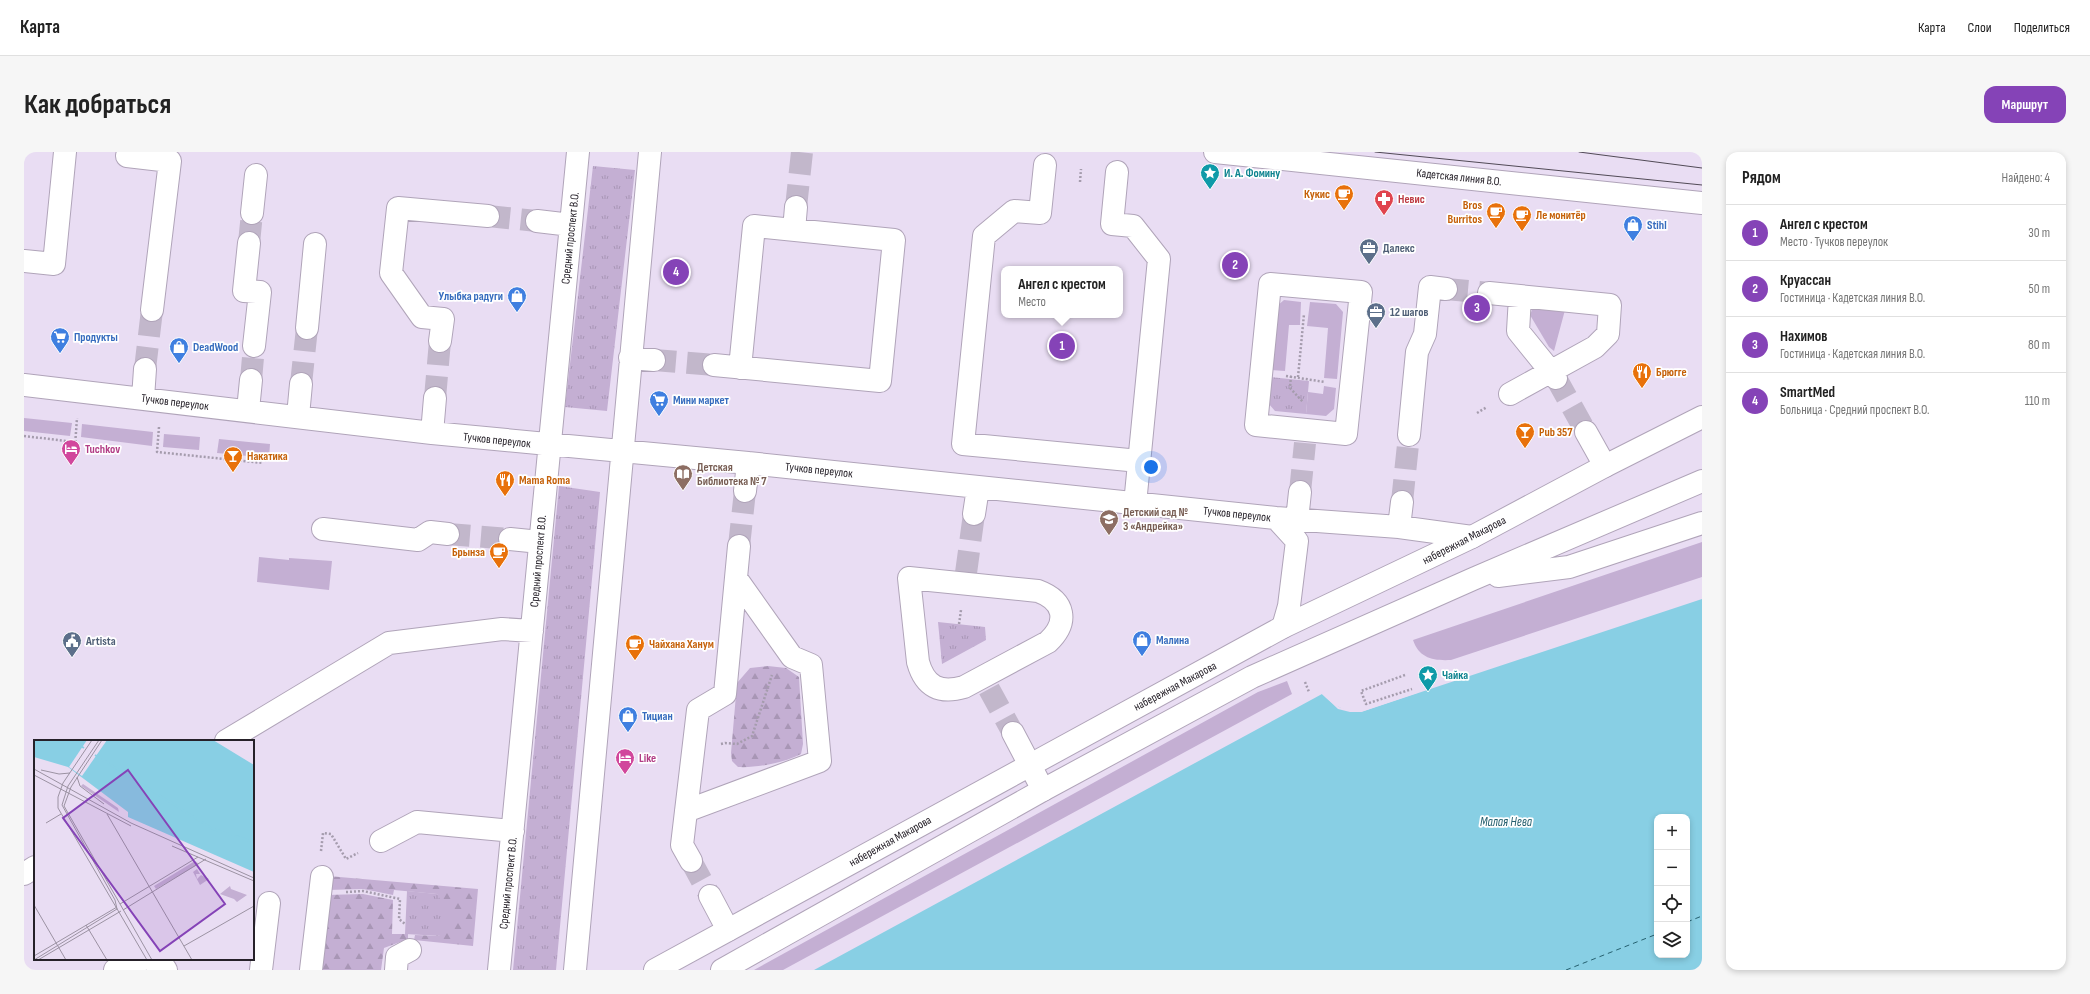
<!DOCTYPE html>
<html lang="ru">
<head>
<meta charset="utf-8">
<style>
  body { margin:0; font-family:"Sofia Sans Condensed",sans-serif; background:#f6f6f6; color:#222 }
  .controls { position:absolute; right:12px; bottom:12px; display:grid; overflow:hidden; border-radius:8px; box-shadow:0 2px 6px #0003 }
  .controls button { width:36px; height:36px; display:grid; place-items:center; padding:0; border:0; border-bottom:1px solid #e0e0e0; background:#fff; color:#222; font:20px sans-serif }
  .you { position:absolute; left:1127px; top:315px; width:14px; height:14px; margin:-10px; border:3px solid #fff; border-radius:50%; background:#1a73e8; box-shadow:0 0 0 6px #1a73e833 }
  .badge { display:grid; place-items:center; width:26px; height:26px; border-radius:50%; background:#8543b7; color:#fff; font-size:13px; font-weight:700 }
  .pin { position:absolute; translate:-50% -50%; border:2px solid #fff; box-shadow:0 1px 4px #0006 }
  .popup { position:absolute; left:977px; top:114px; width:122px; height:52px; box-sizing:border-box; display:grid; place-content:center; border-radius:8px; background:#fff; filter:drop-shadow(0 1px 3px #0005); font-size:13px; white-space:nowrap; color:#767676 }
  .popup b { font-size:15px; color:#222 }
  .popup::after { content:''; position:absolute; left:50%; top:100%; margin-left:-8px; border:8px solid transparent; border-top-color:#fff }
  .list { margin:0; padding:0; list-style:none }
  h2 { display:flex; justify-content:space-between; align-items:center; height:52px; margin:0; padding:0 16px; font-size:17px }
  h2 small { font-size:13px; font-weight:400; color:#767676 }
  .list li { display:grid; grid-template-columns:26px 1fr auto; gap:12px; align-items:center; box-sizing:border-box; height:56px; padding:0 16px; border-top:1px solid #e0e0e0 }
  .list b { display:block; font-size:15px; white-space:nowrap }
  .list p { margin:0; font-size:13px; white-space:nowrap; color:#767676 }
  .list em { font-size:13px; font-style:normal; color:#767676 }
  .icon { flex:none; width:22px; height:22px; fill:none; stroke:currentColor; stroke-width:2; stroke-linecap:round; stroke-linejoin:round }
  .map { position:relative; flex:none; width:1678px; height:818px; overflow:hidden; border-radius:12px }
  header { display:flex; align-items:center; gap:24px; box-sizing:border-box; height:56px; padding:0 20px; background:#fff; border-bottom:1px solid #e0e0e0 }
  header strong { font-size:19px }
  nav { display:flex; gap:22px; margin-inline-start:auto; font-size:14px }
  .intro { display:flex; align-items:center; justify-content:space-between; box-sizing:border-box; height:96px; padding:0 24px }
  h1 { margin:0; font-size:28px }
  .button { padding:10px 18px; border-radius:12px; background:#8543b7; color:#fff; font-size:14px; font-weight:700 }
  main { display:flex; gap:24px; padding:0 24px }
  aside { flex:1; background:#fff; border-radius:12px; box-shadow:0 2px 6px #0003 }
  .map>svg:first-child { display:block }
  .grass { fill:#c4afd3 }
  .forest { fill:url(#forest-firs) }
  .park { fill:url(#park-tufts) }
  .water { fill:#88cfe4; fill-rule:evenodd }
  .pier { fill:#e9ddf3 }
  .lines { fill:none; stroke-linecap:round; stroke-linejoin:round }
  .ferry { stroke:#26606f; stroke-width:1; stroke-dasharray:5 4; stroke-linecap:butt }
  .minor-tunnel { stroke:#c2b7cb; stroke-width:22; stroke-dasharray:22 11; stroke-linecap:butt }
  .minor-casing { stroke:#b0a4b9; stroke-width:24 }
  .major-casing { stroke:#b0a4b9; stroke-width:24 }
  .path { stroke:#a59cad; stroke-width:2.5; stroke-dasharray:2 2; stroke-linecap:butt }
  .minor { stroke:#fff; stroke-width:22 }
  .major { stroke:#fff; stroke-width:22 }
  .tram { stroke:#514a56; stroke-width:1 }
  .labels { text-anchor:middle; stroke-width:3.5; stroke-linejoin:round; paint-order:stroke }
  .culture-label { font-size:12px; font-weight:bold; fill:#0d838f; stroke:#fff; text-anchor:start }
  .street-label { font-size:12px; fill:#262129; stroke:#fff }
  .food-label { font-size:12px; font-weight:bold; fill:#c56008; stroke:#fff; text-anchor:start }
  .health-label { font-size:12px; font-weight:bold; fill:#be3a42; stroke:#fff; text-anchor:start }
  .shop-label { font-size:12px; font-weight:bold; fill:#366cbe; stroke:#fff; text-anchor:start }
  .service-label { font-size:12px; font-weight:bold; fill:#4e5e75; stroke:#fff; text-anchor:start }
  .hotel-label { font-size:12px; font-weight:bold; fill:#b23c85; stroke:#fff; text-anchor:start }
  .education-label { font-size:12px; font-weight:bold; fill:#785e54; stroke:#fff; text-anchor:start }
  .water-label { font-size:13px; font-style:italic; fill:#26606f; stroke:#fff }
  .inset-river { fill:none; stroke:#88cfe4; stroke-width:2 }
  .inset-road { fill:none; stroke:#9b92a2; stroke-width:1 }
  .view { fill:#8543b7; fill-opacity:0.15; stroke:#8543b7; stroke-width:2 }
  .inset-edge { fill:none; stroke:#262129; stroke-width:2 }
</style>
</head>
<body>
<header>
<strong>Карта</strong>
<nav><a>Карта</a><a>Слои</a><a>Поделиться</a></nav>
</header>
<div class="intro"><h1>Как добраться</h1><a class="button">Маршрут</a></div>
<main>
<div class="map">
<svg width="1678" height="818" viewBox="0 0 1678 818">
  <defs>
    <pattern id="forest-firs" width="22" height="20" patternUnits="userSpaceOnUse"><rect width="22" height="20" fill="#c4afd3"/><path d="M5 1l3.5 6h-7zM16 11l3.5 6h-7z" fill="#a896b5"/></pattern>
    <pattern id="park-tufts" width="24" height="20" patternUnits="userSpaceOnUse"><rect width="24" height="20" fill="#c4afd3"/><path d="M3 7l-1-3M5 7V3M7 7l1-3M15 17l-1-3M17 17v-4M19 17l1-3" fill="none" stroke="#a896b5"/></pattern>
  </defs>
  <rect width="100%" height="100%" fill="#e9ddf3"/>
  <path class="grass" d="M1260 148 1277 150 1276 173H1265L1261 219 1247 218 1253 154Z
    M1286 150 1312 152 1319 160 1313 227 1300 226 1304 176 1283 174Z
    M1514 155 1541 158 1530 199 1525 195 1506 163 1508 158Z
    M1300 234 1312 236 1310 257 1302 264 1282 262 1284 240 1299 242Z
    M0 266 48 271 46 284 0 279Z
    M58 272 129 280 128 294 57 285Z
    M140 282 176 285 175 298 139 295Z
    M195 287 246 292 245 306 193 301Z
    M1678 390V425L1427 508C1409 509 1395 506 1389 488Z
    M235 405 265 408V406L308 409 305 438 233 430Z
    M1263 529 1268 542 759 818H730L1234 540Z"/>
  <path class="forest" d="M744 514 762 516 775 525 779 592 777 602C760 611 733 616 714 615L708 609 707 601 713 531 726 516Z
    M304 724 454 737 449 794 390 788 391 783 416 784 418 758 413 742 370 738 369 743 339 737 303 738Z
    M339 742 369 748 368 782H384V787L360 796 357 818H294L302 743Z"/>
  <path class="park" d="M569 14 611 18 583 259 541 255Z
    M1246 225 1285 229 1282 262 1251 259 1244 251Z
    M535 334 576 340 532 818H489Z
    M914 470 961 475 962 488 918 512Z
    M383 739 413 742 419 752V758H431L430 773 417 772V784L381 782Z"/>
  <path class="water" d="M1678 447V818H790L1298 542C1309 553 1322 561 1337 560ZM1633 665H1663V803H1633Z"/>
  <path class="pier" d="M1393 539V541L1337 560H1326L1314 557 1298 542 1299 541 1315 555 1326 558H1337Z"/>
  <g class="lines">
    <path class="ferry" d="M1663 770 1678 764
      M1542 818 1633 782"/>
    <path class="minor-tunnel" d="M772 55 778 0
      M464 64 513 69
      M225 91 228 61
      M1422 137 1465 141
      M630 208 690 213
      M121 217 128 158
      M1532 226 1562 280
      M227 228 230 194
      M277 232 283 176
      M411 246 416 189
      M1276 340 1281 291
      M1378 350 1385 283
      M424 382 486 387
      M715 394 721 339
      M942 421 950 362
      M965 537 989 581
      M667 709 686 744"/>
    <g class="minor-casing">
      <path id="minor" d="M103 4 146 9 128 158
        M1021 13 1016 61 990 59 960 84 939 292 1115 309
        M1093 20 1088 72 1109 74 1135 107 1111 352
        M228 61 232 23
        M513 69 547 73
        M770 78 772 55
        M225 91 220 139 236 140 230 194
        M0 109 30 112 41 0
        M1246 132 1337 140 1322 282 1232 273Z
        M1465 141 1586 153 1584 182 1571 195 1486 242
        M1496 145 1494 179 1532 226
        M283 176 291 92
        M416 189 419 167 398 165 367 121 374 56 464 64
        M606 206 630 208
        M690 213 856 229 870 88 730 74 716 216
        M0 233 408 281 724 311 1252 366 1375 375 1448 385
        M119 246 121 217
        M224 258 227 228
        M274 264 277 232
        M1562 280 1581 314
        M408 281 411 246
        M1385 283 1393 200 1401 182 1406 135 1422 137
        M721 339 724 311
        M950 362 954 336
        M1252 366 1273 389 1265 454 1259 475
        M1273 368 1276 340
        M1375 375 1378 350
        M299 377 394 388 406 380 424 382
        M486 387 516 390
        M885 426 1014 439C1041 449 1045 470 1024 490L940 535C916 542 901 535 894 510Z
        M989 581 1019 638
        M202 589 365 491 478 477 508 479
        M662 659 796 609 787 513 768 505 712 426
        M357 689 393 670 489 679
        M667 709 658 693 674 558 701 542 715 394
        M0 722 11 715
        M686 744 704 778
        M126 807 140 815 142 818
        M91 818 102 812 120 807
        M237 818 245 751
        M287 818 298 725
        M372 818 373 805 386 798
        M475 818 554 0
        M551 818 626 0"/>
    </g>
    <g class="major-casing">
      <path id="major" d="M1191 0 1678 51
        M1474 424 1545 415 1678 371
        M631 818 1259 475 1448 385 1581 314 1678 265
        M698 818 1019 638 1228 525 1449 427 1678 329"/>
    </g>
    <path class="path" d="M1056 30 1057 17
      M1262 224 1301 230
      M1267 224 1266 236 1279 250
      M1274 225 1280 162
      M1453 261 1463 255
      M135 275 133 300 239 311
      M0 284 51 290
      M51 294 53 266
      M935 472 937 458
      M1381 523 1337 539 1342 552 1388 537
      M1281 530 1285 540
      M697 592 701 591 713 592 728 584 748 523
      M297 699 299 681 307 682 322 707 334 701
      M322 740 339 739 376 747 375 767 381 772"/>
    <use href="#minor" class="minor"/>
    <use href="#major" class="major"/>
    <path class="tram" d="M1351 0 1678 33
      M1555 0 1678 16"/>
  </g>
  <defs>
    <g id="sight-pin" transform="scale(1)"><path d="M0 17L-7.5 6A9.5 9.5 0 1 1 7.5 6Z" fill="#0f9aa8" stroke="#fff"/><path d="M0-6L1.8-2.2L6-1.7L2.9 1.2L3.7 5.4L0 3.3L-3.7 5.4L-2.9 1.2L-6-1.7L-1.8-2.2Z" fill="#fff"/></g>
    <g id="cafe-pin" transform="scale(1)"><path d="M0 17L-7.5 6A9.5 9.5 0 1 1 7.5 6Z" fill="#e8710a" stroke="#fff"/><path d="M-5.5-4.5H6V0H3Q3 3.5 0 3.5H-2.5Q-5.5 3.5-5.5 0ZM3-3.2v2h1.7v-2ZM-6 4.5H4V6H-6Z" fill="#fff"/></g>
    <g id="pharmacy-pin" transform="scale(1)"><path d="M0 17L-7.5 6A9.5 9.5 0 1 1 7.5 6Z" fill="#e0444e" stroke="#fff"/><path d="M-2-6h4v4h4v4h-4v4h-4v-4h-4v-4h4Z" fill="#fff"/></g>
    <g id="shop-pin" transform="scale(1)"><path d="M0 17L-7.5 6A9.5 9.5 0 1 1 7.5 6Z" fill="#3f7fe0" stroke="#fff"/><path d="M-5-2.5h2.3a2.7 3.5 0 0 1 5.4 0H5L5.5 6h-11ZM-1.5-2.5h3a1.5 2.3 0 0 0-3 0Z" fill="#fff"/></g>
    <g id="office-pin" transform="scale(1)"><path d="M0 17L-7.5 6A9.5 9.5 0 1 1 7.5 6Z" fill="#5c6f8a" stroke="#fff"/><path d="M-6-3h4V-5.5h4V-3h4V5H-6ZM-1-4.5V-3h2v-1.5ZM-6 0V1H6V0Z" fill="#fff"/></g>
    <g id="supermarket-pin" transform="scale(1)"><path d="M0 17L-7.5 6A9.5 9.5 0 1 1 7.5 6Z" fill="#3f7fe0" stroke="#fff"/><path d="M-6-5.5h2.5l.6 2H6L4.5 2H-2.5L-4.4-4H-6ZM-1.5 3.2a1.3 1.3 0 1 0 .1 0ZM3 3.2a1.3 1.3 0 1 0 .1 0Z" fill="#fff"/></g>
    <g id="restaurant-pin" transform="scale(1)"><path d="M0 17L-7.5 6A9.5 9.5 0 1 1 7.5 6Z" fill="#e8710a" stroke="#fff"/><path d="M-5-6h1v4h1v-4h1v4h1v-4h1v5L-1.5 .5V6h-2V.5L-5-1ZM5-6V6H3V1.5H1.5Q1.5-4 5-6Z" fill="#fff"/></g>
    <g id="bar-pin" transform="scale(1)"><path d="M0 17L-7.5 6A9.5 9.5 0 1 1 7.5 6Z" fill="#e8710a" stroke="#fff"/><path d="M-6-5H6L.8 .8V4.5H3.5V6h-7V4.5H-.8V.8Z" fill="#fff"/></g>
    <g id="hotel-pin" transform="scale(1)"><path d="M0 17L-7.5 6A9.5 9.5 0 1 1 7.5 6Z" fill="#d1479c" stroke="#fff"/><path d="M-6-4.5h1.5V1H6V5H4.5V3h-9V5H-6ZM-4 0a1.8 1.8 0 1 1 3.6 0ZM.5 0V-2.5h3Q6-2.5 6 0Z" fill="#fff"/></g>
    <g id="library-pin" transform="scale(1)"><path d="M0 17L-7.5 6A9.5 9.5 0 1 1 7.5 6Z" fill="#8d6e63" stroke="#fff"/><path d="M-6-4Q-3-5.5-.7-3.5V5Q-3 3-6 4ZM6-4Q3-5.5 .7-3.5V5Q3 3 6 4Z" fill="#fff"/></g>
    <g id="school-pin" transform="scale(1)"><path d="M0 17L-7.5 6A9.5 9.5 0 1 1 7.5 6Z" fill="#8d6e63" stroke="#fff"/><path d="M0-5L7-2L0 1L-7-2ZM-4 1L0 2.5L4 1V4Q0 6-4 4Z" fill="#fff"/></g>
    <g id="civic-pin" transform="scale(1)"><path d="M0 17L-7.5 6A9.5 9.5 0 1 1 7.5 6Z" fill="#5c6f8a" stroke="#fff"/><path d="M-.6-6.5H3V-4.5H.6V-3L4-1V1h2V6H-6V1h2V-1L-.6-3ZM-1.2 2.5V6h2.4V2.5Z" fill="#fff"/></g>
  </defs>
  <g fill-rule="evenodd">
    <use href="#sight-pin" x="1186" y="21"/>
    <use href="#cafe-pin" x="1320" y="42"/>
    <use href="#pharmacy-pin" x="1360" y="47"/>
    <use href="#cafe-pin" x="1472" y="60"/>
    <use href="#cafe-pin" x="1498" y="63"/>
    <use href="#shop-pin" x="1609" y="73"/>
    <use href="#office-pin" x="1345" y="96"/>
    <use href="#shop-pin" x="493" y="144"/>
    <use href="#office-pin" x="1352" y="160"/>
    <use href="#supermarket-pin" x="36" y="185"/>
    <use href="#shop-pin" x="155" y="195"/>
    <use href="#restaurant-pin" x="1618" y="220"/>
    <use href="#supermarket-pin" x="635" y="248"/>
    <use href="#bar-pin" x="1501" y="280"/>
    <use href="#hotel-pin" x="47" y="297"/>
    <use href="#bar-pin" x="209" y="304"/>
    <use href="#library-pin" x="659" y="322"/>
    <use href="#restaurant-pin" x="481" y="328"/>
    <use href="#school-pin" x="1085" y="367"/>
    <use href="#cafe-pin" x="475" y="400"/>
    <use href="#shop-pin" x="1118" y="488"/>
    <use href="#civic-pin" x="48" y="489"/>
    <use href="#cafe-pin" x="611" y="492"/>
    <use href="#sight-pin" x="1404" y="523"/>
    <use href="#shop-pin" x="604" y="564"/>
    <use href="#hotel-pin" x="601" y="606"/>
  </g>
  <g class="labels">
    <g class="culture-label">
      <text x="1200" y="25">И. А. Фомину</text>
      <text x="1418" y="527">Чайка</text>
    </g>
    <g class="street-label">
      <text transform="translate(1435 25) rotate(6)" y="4">Кадетская линия В.О.</text>
      <text transform="translate(546 86) rotate(-84)" y="4">Средний проспект В.О.</text>
      <text transform="translate(151 250) rotate(7)" y="4">Тучков переулок</text>
      <text transform="translate(473 288) rotate(6)" y="4">Тучков переулок</text>
      <text transform="translate(795 318) rotate(6)" y="4">Тучков переулок</text>
      <text transform="translate(1213 362) rotate(6)" y="4">Тучков переулок</text>
      <text transform="translate(1440 388) rotate(-27)" y="4">набережная Макарова</text>
      <text transform="translate(514 409) rotate(-85)" y="4">Средний проспект В.О.</text>
      <text transform="translate(1151 534) rotate(-28)" y="4">набережная Макарова</text>
      <text transform="translate(866 689) rotate(-29)" y="4">набережная Макарова</text>
      <text transform="translate(484 731) rotate(-84)" y="4">Средний проспект В.О.</text>
    </g>
    <g class="food-label">
      <text x="1306" y="46" text-anchor="end">Кукис</text>
      <text x="1458" y="57" text-anchor="end">Bros<tspan x="1458" dy="14">Burritos</tspan></text>
      <text x="1512" y="67">Ле монитёр</text>
      <text x="1632" y="224">Брюгге</text>
      <text x="1515" y="284">Pub 357</text>
      <text x="223" y="308">Накатика</text>
      <text x="495" y="332">Mama Roma</text>
      <text x="461" y="404" text-anchor="end">Брынза</text>
      <text x="625" y="496">Чайхана Ханум</text>
    </g>
    <g class="health-label">
      <text x="1374" y="51">Невис</text>
    </g>
    <g class="shop-label">
      <text x="1623" y="77">Stihl</text>
      <text x="479" y="148" text-anchor="end">Улыбка радуги</text>
      <text x="50" y="189">Продукты</text>
      <text x="169" y="199">DeadWood</text>
      <text x="649" y="252">Мини маркет</text>
      <text x="1132" y="492">Малина</text>
      <text x="618" y="568">Тициан</text>
    </g>
    <g class="service-label">
      <text x="1359" y="100">Далекс</text>
      <text x="1366" y="164">12 шагов</text>
      <text x="62" y="493">Artista</text>
    </g>
    <g class="hotel-label">
      <text x="61" y="301">Tuchkov</text>
      <text x="615" y="610">Like</text>
    </g>
    <g class="education-label">
      <text x="673" y="319">Детская<tspan x="673" dy="14">Библиотека № 7</tspan></text>
      <text x="1099" y="364">Детский сад №<tspan x="1099" dy="14">3 «Андрейка»</tspan></text>
    </g>
    <g class="water-label">
      <text x="1482" y="674">Малая Нева</text>
    </g>
  </g>
  <g transform="translate(10 588)">
    <rect width="220" height="220" fill="#e9ddf3"/>
    <path d="M49 44 84 68 85 72 47 46Z" fill="#c4afd3"/>
    <path d="M163 129 166 134H162L163 139 167 135 175 139 166 145 159 132Z" fill="#c4afd3"/>
    <path d="M161 121 165 124 122 149 120 146ZM196 146 197 149 213 155 203 162 200 159 186 154Z" fill="#c4afd3"/>
    <path d="M0 0H179L220 25V132L94 77V72L34 27 0 17Z" fill="#88cfe4"/>
    <path d="M53 0H73L48 36 35 27Z" fill="#e9ddf3"/>
    <path class="inset-river" d="M37 0 50 8M61 15 179 89 220 102"/>
    <path class="inset-road" d="M58 0 29 43 24 57V68L113 220M68 0 37 47 30 66 118 220M0 29 97 83 220 138M7 30 25 34 36 33M0 35 97 86M43 37 46 46 70 64M73 74 158 220M12 83 27 74M138 106 220 141M86 164 164 117M0 165 32 220M89 170 172 119M52 185 73 220M150 206 220 166M0 216 83 167M0 220 83 169 81 160 28 65 34 46 65 0M4 220 87 171"/>
    <path class="view" d="M94 30 191 164 126 211 29 78Z"/>
    <rect width="220" height="220" class="inset-edge"/>
  </g>
</svg>
<div class="controls">
<button>+</button>
<button>−</button>
<button><svg class="icon" aria-label="locate" viewBox="0 0 24 24"><circle cx="12" cy="12" r="6"/><path d="M12 2v4M12 18v4M2 12h4M18 12h4"/></svg></button>
<button><svg class="icon" aria-label="layers" viewBox="0 0 24 24"><path d="M12 4l9 5-9 5-9-5zM3 14l9 5 9-5"/></svg></button>
</div>
<div class="you"></div>
<div class="pin badge" style="left:1038px;top:194px">1</div>
<div class="popup"><b>Ангел с крестом</b>Место</div>
<div class="pin badge" style="left:1211px;top:113px">2</div>
<div class="pin badge" style="left:1453px;top:156px">3</div>
<div class="pin badge" style="left:652px;top:120px">4</div>
</div>
<aside>
<h2>Рядом<small>Найдено: 4</small></h2>
<ul class="list">
<li><span class="badge">1</span><div><b>Ангел с крестом</b><p>Место · Тучков переулок</p></div><em>30 m</em></li>
<li><span class="badge">2</span><div><b>Круассан</b><p>Гостиница · Кадетская линия В.О.</p></div><em>50 m</em></li>
<li><span class="badge">3</span><div><b>Нахимов</b><p>Гостиница · Кадетская линия В.О.</p></div><em>80 m</em></li>
<li><span class="badge">4</span><div><b>SmartMed</b><p>Больница · Средний проспект В.О.</p></div><em>110 m</em></li>
</ul>
</aside>
</main>
</body>
</html>
